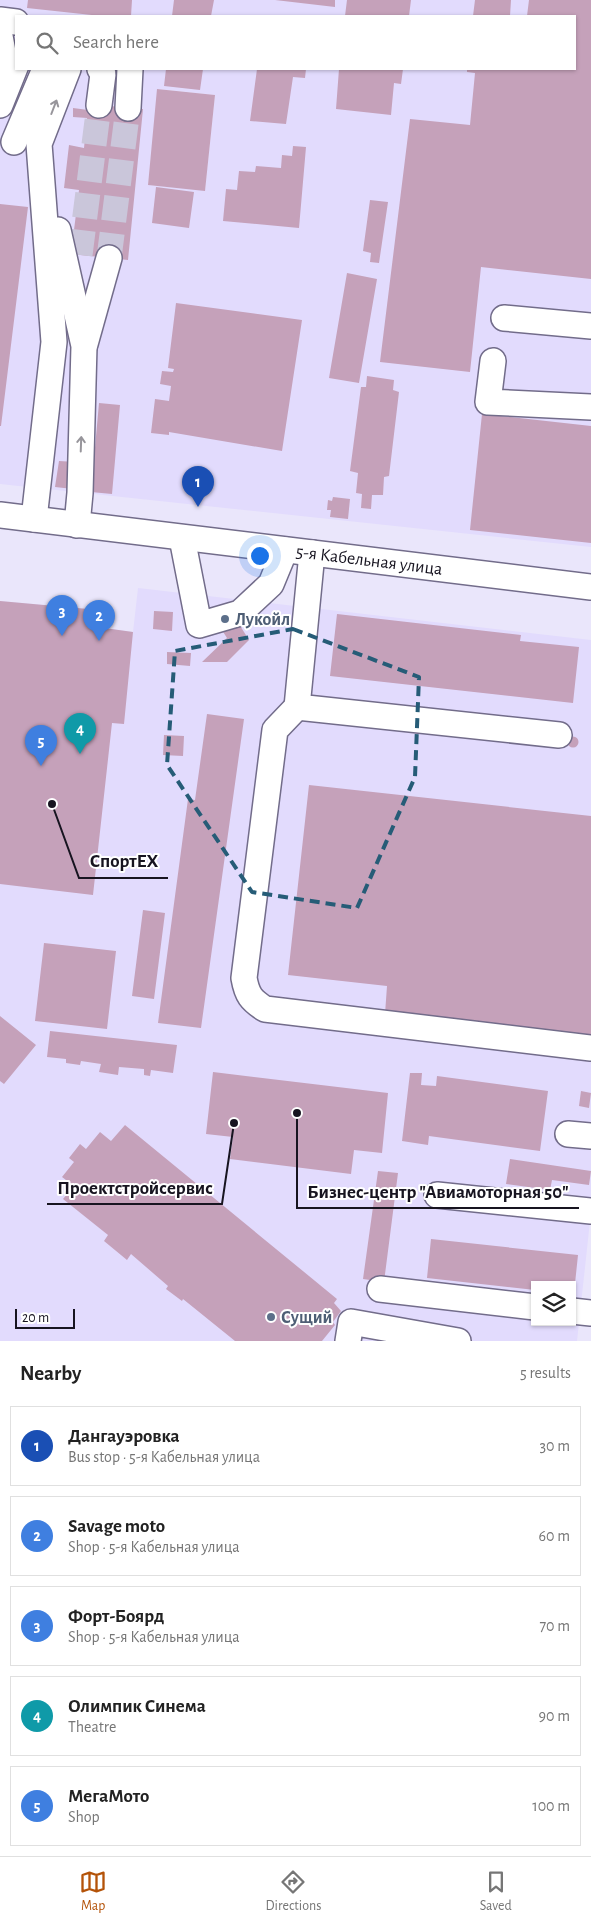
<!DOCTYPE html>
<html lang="en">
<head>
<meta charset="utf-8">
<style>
  body { margin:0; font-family:"Alegreya Sans",sans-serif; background:#f2f2f2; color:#222 }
  .controls { position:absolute; right:15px; bottom:15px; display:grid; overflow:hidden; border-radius:0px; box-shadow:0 1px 4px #0004 }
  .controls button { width:45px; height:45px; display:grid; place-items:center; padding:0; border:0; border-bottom:1px solid #e0e0e0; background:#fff; color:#222; font:25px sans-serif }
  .scale { position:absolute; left:15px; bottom:12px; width:60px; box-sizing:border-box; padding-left:5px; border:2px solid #171420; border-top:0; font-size:14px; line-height:18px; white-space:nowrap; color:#171420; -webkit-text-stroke:4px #fff; paint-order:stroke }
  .you { position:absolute; left:259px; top:555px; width:18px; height:18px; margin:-12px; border:4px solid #fff; border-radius:50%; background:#1a73e8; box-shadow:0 0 0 8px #1a73e833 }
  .badge { display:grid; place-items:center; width:32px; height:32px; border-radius:50%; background:#b45309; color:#fff; font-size:16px; font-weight:700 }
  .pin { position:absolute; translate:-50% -41px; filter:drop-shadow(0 1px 2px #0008) }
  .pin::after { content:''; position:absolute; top:26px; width:18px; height:15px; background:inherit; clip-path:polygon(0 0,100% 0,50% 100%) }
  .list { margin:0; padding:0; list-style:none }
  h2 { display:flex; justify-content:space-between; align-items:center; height:65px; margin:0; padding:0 20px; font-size:21px }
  h2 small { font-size:16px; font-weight:400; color:#767676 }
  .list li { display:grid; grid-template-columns:32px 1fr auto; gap:15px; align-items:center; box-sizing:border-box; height:80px; margin:0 10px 10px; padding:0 10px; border:1px solid #e0e0e0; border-radius:0px }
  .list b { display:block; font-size:19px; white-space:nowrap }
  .list p { margin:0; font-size:16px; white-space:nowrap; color:#767676 }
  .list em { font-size:16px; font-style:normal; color:#767676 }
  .icon { flex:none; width:28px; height:28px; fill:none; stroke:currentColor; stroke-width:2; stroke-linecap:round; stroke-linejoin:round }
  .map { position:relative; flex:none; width:591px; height:1341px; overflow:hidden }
  .search { position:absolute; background:#fff; box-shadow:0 1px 4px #0004; left:15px; right:15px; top:15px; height:55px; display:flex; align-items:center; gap:12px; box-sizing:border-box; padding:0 18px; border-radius:0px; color:#767676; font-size:19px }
  .sheet { height:515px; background:#fff }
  nav { display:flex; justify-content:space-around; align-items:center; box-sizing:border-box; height:70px; border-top:1px solid #e0e0e0; background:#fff; font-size:14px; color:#767676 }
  nav a { display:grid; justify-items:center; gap:2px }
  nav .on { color:#b45309 }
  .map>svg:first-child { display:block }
  .built { fill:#e2dbfd; fill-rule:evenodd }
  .building { fill:#c5a1ba }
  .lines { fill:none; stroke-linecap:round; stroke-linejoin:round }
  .minor-tunnel { stroke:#cac6da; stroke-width:25; stroke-dasharray:25 12; stroke-linecap:butt }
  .minor-casing { stroke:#726c8a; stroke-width:28 }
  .minor { stroke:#fff; stroke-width:25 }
  .oneway { stroke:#97959b }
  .marked { fill:none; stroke:#265c77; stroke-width:4; stroke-dasharray:10 6; stroke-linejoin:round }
  .service-dot { fill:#5c6f8a; stroke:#fff; stroke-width:2 }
  .labels { text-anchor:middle; stroke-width:4; stroke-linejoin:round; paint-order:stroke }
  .street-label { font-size:18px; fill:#171420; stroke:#fff }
  .service-label { font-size:18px; font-weight:bold; fill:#4e5e75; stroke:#fff; text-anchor:start }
  .leader { fill:none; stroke:#171420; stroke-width:2 }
  .callout-dot { fill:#171420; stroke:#fff; stroke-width:2 }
  .callout-label { font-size:19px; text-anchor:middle; font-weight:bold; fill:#171420; stroke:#fff; stroke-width:4; stroke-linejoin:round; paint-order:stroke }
</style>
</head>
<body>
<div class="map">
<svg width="591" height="1341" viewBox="0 0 591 1341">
  <rect width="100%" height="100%" fill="#eae6fb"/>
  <path class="built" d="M0 0H591V547L0 484ZM16 16H575V69H16ZM158 89 215 95 205 190 148 185Z
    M138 588 591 640V1212L577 1341H0V601L99 610 97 627 133 632ZM535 1285H572V1322H535Z"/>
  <path class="building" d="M28 0H132L131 16H101L27 8Z
    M174 0H214L211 16H172Z
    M275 0H335V7Z
    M347 0H411L409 16H345Z
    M475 0H511L510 16H473Z
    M529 0H591V279L481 267 470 372 380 362 410 119 470 125 475 73 467 72V69H575V16H527Z
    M166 69H203L200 90 164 86Z
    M257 69H306L305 78 293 77 286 124 250 121Z
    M339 69H403L401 84 394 83 391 115 336 109Z
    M157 89 215 95 205 191 148 185Z
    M88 104 143 109 128 260 71 254 79 190 64 188 69 145 84 148 87 118 73 117V108L88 110Z
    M293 146 306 147 299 228 223 221 226 189 237 190 239 171 255 172 256 166 281 168 282 155 292 156Z
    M156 187 194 192 189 228 152 223Z
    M370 200 388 202 379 263 370 262 371 253 363 251Z
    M0 204 28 207 1 426H0Z
    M347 273 377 279 359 383 329 378Z
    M176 303 302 320 282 451 169 432V435L151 433 155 399 169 401 171 386 160 384 162 371 173 372 174 369 168 368Z
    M367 376 394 380 393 390 399 392 389 476 384 477 383 495H372L371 509 361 508 362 494 356 493 358 473 350 471 361 387H366Z
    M99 403 120 405 112 494 91 492Z
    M482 414 591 426V543L470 530Z
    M59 461 76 462 73 489 55 487Z
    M333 497 350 499 348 519 330 517 331 510H327L328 500 332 501Z
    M0 601 99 610 97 627 133 632 124 724 112 723 93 895 0 884Z
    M208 608H229L249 640 227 662H202L227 638Z
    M154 611 173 612 172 631 153 629Z
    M337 614 521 635 520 641 579 647 573 703 330 676Z
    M167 652 191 653 190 666 167 664Z
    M207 714 244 719 201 1028 158 1023 188 799 195 800Z
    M164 735 184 736 183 756 163 755Z
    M567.5 742a5.5 5.5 0 1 1 11 0a5.5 5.5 0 1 1-11 0Z
    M309 785 591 816V1037L385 1014 387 986 288 975Z
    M143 910 165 913 154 999 132 996Z
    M44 943 116 951 107 1029 35 1021Z
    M0 1016 36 1045 4 1084 0 1081Z
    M50 1031 177 1045 173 1073 151 1070 150 1076 144 1075V1069L119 1067 118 1075 99 1072 101 1064 81 1061 80 1065 66 1063V1059L47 1057Z
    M213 1072 388 1093 382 1153 354 1150 351 1174 230 1159 233 1137 206 1134Z
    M410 1073H422L421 1085 436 1086 437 1076 548 1091 540 1151 429 1136 428 1145 402 1141Z
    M581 1091 591 1093 589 1108 579 1106Z
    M125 1125 337 1299 334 1303 341 1311 333 1322 335 1325 322 1341H235L183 1299 182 1301 166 1289 168 1286 131 1254 127 1260 104 1241 108 1235 63 1199 74 1186 62 1177 74 1162 69 1158 80 1144 86 1149 100 1132 111 1141Z
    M510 1159 591 1171 589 1185 552 1180 550 1190 506 1184Z
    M378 1171 398 1173 384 1282 363 1279Z
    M431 1239 578 1255 574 1293 572 1285H535V1290L427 1278Z"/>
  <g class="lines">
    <path class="minor-tunnel" d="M80 255 99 105
      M109 258 128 108"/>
    <g class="minor-casing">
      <g id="minor">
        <path d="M0 20 16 22"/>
        <path d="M0 36 3 52 0 61"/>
        <path d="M0 105 16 65"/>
        <path d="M99 105 103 74 100 69"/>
        <path d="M128 108 130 69"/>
        <path d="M14 142 45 69"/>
        <path d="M58 230 84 346 80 493 77 525"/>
        <path d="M504 318 591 326"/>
        <path d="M85 344 109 258"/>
        <path d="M493 361 488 402 591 407"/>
        <path id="s1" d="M0 515 591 587"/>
        <path d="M34 519 54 342 39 144 68 69"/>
        <path d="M182 538 199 625 240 613 271 584 285 550"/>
        <path d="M312 553 297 707 559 735"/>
        <path d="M297 707 275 730 244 978C247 995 251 1000 265 1009L591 1048"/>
        <path d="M568 1134 591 1136"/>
        <path d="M437 1195 591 1211"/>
        <path d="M380 1289 535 1307"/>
        <path d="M572 1311 591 1313"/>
        <path d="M348 1341 351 1322 458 1341"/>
      </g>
    </g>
    <use href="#minor" class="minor"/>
  </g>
  <defs><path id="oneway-shaft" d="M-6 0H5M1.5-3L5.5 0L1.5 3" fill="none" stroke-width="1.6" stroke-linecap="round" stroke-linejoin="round" transform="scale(1.25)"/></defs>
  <g class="oneway">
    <use href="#oneway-shaft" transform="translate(54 107) rotate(-69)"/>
    <use href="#oneway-shaft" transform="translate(81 444) rotate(-88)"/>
  </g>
  <path class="marked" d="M293 629 419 677 415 777 357 908 252 892 167 765 175 651Z"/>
  <g class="service-dot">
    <circle cx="225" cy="619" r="5"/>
    <circle cx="271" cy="1317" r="5"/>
  </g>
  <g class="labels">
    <g class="street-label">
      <text dy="6" stroke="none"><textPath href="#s1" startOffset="372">5-я Кабельная улица</textPath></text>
    </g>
    <g class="service-label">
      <text x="235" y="625">Лукойл</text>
      <text x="281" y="1323">Сущий</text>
    </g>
  </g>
  <path class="leader" d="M52 804L79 878H168M234 1123L222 1204H47M297 1113L297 1208H579"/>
  <g class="callout-dot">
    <circle cx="52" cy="804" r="5"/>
    <circle cx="234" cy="1123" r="5"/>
    <circle cx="297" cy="1113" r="5"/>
  </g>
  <g class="callout-label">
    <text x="124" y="867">СпортEX</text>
    <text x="135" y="1194">Проектстройсервис</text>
    <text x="438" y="1198">Бизнес-центр "Авиамоторная 50"</text>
  </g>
</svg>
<div class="controls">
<button><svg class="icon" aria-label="layers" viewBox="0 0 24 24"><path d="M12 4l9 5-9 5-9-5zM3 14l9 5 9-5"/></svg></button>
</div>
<div class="scale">20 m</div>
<div class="you"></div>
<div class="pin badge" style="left:198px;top:507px;background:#1a4fb4">1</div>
<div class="pin badge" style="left:99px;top:641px;background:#3f7fe0">2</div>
<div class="pin badge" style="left:62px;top:636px;background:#3f7fe0">3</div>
<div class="pin badge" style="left:80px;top:754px;background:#0f9aa8">4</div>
<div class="pin badge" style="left:41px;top:766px;background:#3f7fe0">5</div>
<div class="search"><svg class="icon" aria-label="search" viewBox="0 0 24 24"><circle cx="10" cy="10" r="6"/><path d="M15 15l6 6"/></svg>Search here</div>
</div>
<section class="sheet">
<h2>Nearby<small>5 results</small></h2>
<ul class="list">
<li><span class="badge" style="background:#1a4fb4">1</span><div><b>Дангауэровка</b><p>Bus stop · 5-я Кабельная улица</p></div><em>30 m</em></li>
<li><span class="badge" style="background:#3f7fe0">2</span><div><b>Savage moto</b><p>Shop · 5-я Кабельная улица</p></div><em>60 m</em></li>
<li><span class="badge" style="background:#3f7fe0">3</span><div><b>Форт-Боярд</b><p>Shop · 5-я Кабельная улица</p></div><em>70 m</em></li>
<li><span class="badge" style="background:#0f9aa8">4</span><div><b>Олимпик Синема</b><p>Theatre</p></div><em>90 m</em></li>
<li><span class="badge" style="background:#3f7fe0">5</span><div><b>МегаМото</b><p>Shop</p></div><em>100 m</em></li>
</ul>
</section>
<nav>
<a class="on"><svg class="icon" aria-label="map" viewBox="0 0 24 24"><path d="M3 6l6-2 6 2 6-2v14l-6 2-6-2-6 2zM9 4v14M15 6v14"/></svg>Map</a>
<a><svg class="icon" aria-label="directions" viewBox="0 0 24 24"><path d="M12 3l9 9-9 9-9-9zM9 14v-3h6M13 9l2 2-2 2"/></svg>Directions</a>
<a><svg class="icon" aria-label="saved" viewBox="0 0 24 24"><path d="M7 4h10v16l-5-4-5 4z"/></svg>Saved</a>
</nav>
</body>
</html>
